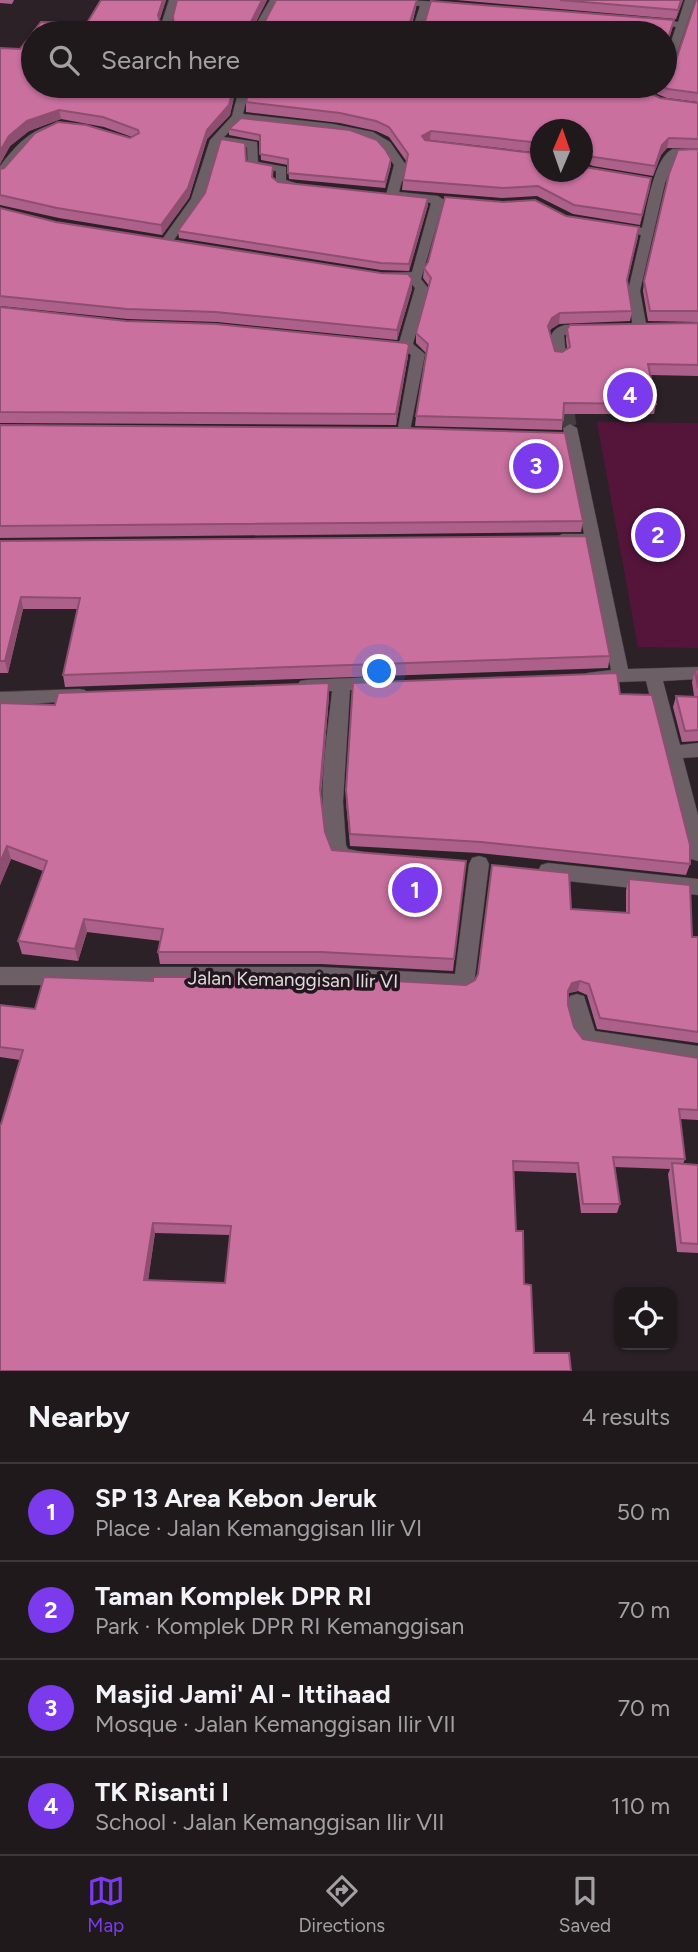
<!DOCTYPE html>
<html lang="en">
<head>
<meta charset="utf-8">
<style>
  body { margin:0; font-family:Figtree,sans-serif; background:#282225; color:#f1f3f6 }
  .controls { position:absolute; right:21px; bottom:21px; display:grid; overflow:hidden; border-radius:14px; box-shadow:0 2px 5px #0004 }
  .controls button { width:63px; height:63px; display:grid; place-items:center; padding:0; border:0; border-bottom:2px solid #3d383b; background:#20191c; color:#f1f3f6; font:35px sans-serif }
  .compass { position:absolute; left:530px; top:119px; width:63px; height:63px; border-radius:50%; background:#20191c; box-shadow:0 2px 5px #0004; rotate:2deg }
  .you { position:absolute; left:380px; top:672px; width:24px; height:24px; margin:-18px; border:5px solid #fff; border-radius:50%; background:#1a73e8; box-shadow:0 0 0 10px #1a73e833 }
  .badge { display:grid; place-items:center; width:46px; height:46px; border-radius:50%; background:#7c3aed; color:#fff; font-size:23px; font-weight:700 }
  .pin { position:absolute; translate:-50% -50%; border:4px solid #fff; box-shadow:0 2px 7px #0006 }
  .list { margin:0; padding:0; list-style:none }
  h2 { display:flex; justify-content:space-between; align-items:center; height:91px; margin:0; padding:0 28px; font-size:30px }
  h2 small { font-size:23px; font-weight:400; color:#a2a0a3 }
  .list li { display:grid; grid-template-columns:46px 1fr auto; gap:21px; align-items:center; box-sizing:border-box; height:98px; padding:0 28px; border-top:2px solid #3d383b }
  .list b { display:block; font-size:26px; white-space:nowrap }
  .list p { margin:0; font-size:23px; white-space:nowrap; color:#a2a0a3 }
  .list em { font-size:23px; font-style:normal; color:#a2a0a3 }
  .icon { flex:none; width:38px; height:38px; fill:none; stroke:currentColor; stroke-width:2; stroke-linecap:round; stroke-linejoin:round }
  .map { position:relative; flex:none; width:698px; height:1371px; overflow:hidden }
  .search { position:absolute; background:#20191c; box-shadow:0 2px 5px #0004; left:21px; right:21px; top:21px; height:77px; display:flex; align-items:center; gap:18px; box-sizing:border-box; padding:0 24px; border-radius:38px; color:#a2a0a3; font-size:26px }
  .sheet { height:483px; background:#20191c }
  nav { display:flex; justify-content:space-around; align-items:center; box-sizing:border-box; height:98px; border-top:2px solid #3d383b; background:#20191c; font-size:19px; color:#a2a0a3 }
  nav a { display:grid; justify-items:center; gap:4px }
  nav .on { color:#7c3aed }
  .map>svg:first-child { display:block }
  .green { fill:#55153b }
  .lines { fill:none; stroke-linecap:round; stroke-linejoin:round }
  .minor-tunnel { stroke:#463d41; stroke-width:14; stroke-dasharray:14 7; stroke-linecap:butt }
  .minor-casing { stroke:#443c40; stroke-width:1 }
  .minor { fill:#6c5f65; fill-rule:evenodd }
  .wall { fill:#ad6089; fill-rule:evenodd }
  .shaded-wall { fill:#8d4e6f }
  .building { fill:#c9709f; stroke:#8d4e6f; stroke-width:2; fill-rule:evenodd }
  .labels { text-anchor:middle; stroke-width:7; stroke-linejoin:round; paint-order:stroke }
  .street-label { font-size:19px; fill:#e1d9dd; stroke:#21171c }
</style>
</head>
<body>
<div class="map">
<svg width="698" height="1371" viewBox="0 0 698 1371">
  <rect width="100%" height="100%" fill="#2b2126"/>
  <path class="green" d="M597 422 698 423V648L638 647Z"/>
  <g class="lines">
    <path class="minor-tunnel" d="M564 391 570 428"/>
    <g class="minor-casing">
      <path id="minor" d="M169 0H179L171 25 173 33H163L161 25Z
        M270 0H280L261 33H251Z
        M371 0C392 0 442 0 458 5L453 8 430 6 421 33H411L420 6 376 3Z
        M685 0H695L670 74 665 77V59L676 27 647 22 652 19 678 22Z
        M236 86H246L248 93 243 114 333 124 373 132 390 142 406 165 399 192 438 196 444 200 421 279 428 288 413 344 425 354 409 436 404 437 397 433 411 355 407 352 382 349 380 346 387 342 399 343 415 288 408 280 389 281 383 277 389 273 412 272 431 203 388 198 386 195 394 165 379 144 365 137 333 130 240 121 224 137 257 142 258 162 286 167V180L307 187 301 191 276 184V171L248 166 247 147 220 143 203 199 171 244H163L161 241 191 199 210 140 232 116 238 93Z
        M653 86H664C655 98 634 100 622 92 631 85 643 93 653 86Z
        M60 123 79 127C71 132 61 128 52 131 31 137 17 160 4 176L0 177V166C17 144 31 128 60 123Z
        M673 149 698 151V157L676 156 665 183 640 291 647 329 640 333 633 329 628 291 641 235 615 232 609 228 615 224 642 228C647 209 654 156 673 149Z
        M565 325H590L597 329 590 333 564 335 566 356 559 360 552 356C550 340 547 330 565 325Z
        M570 424 577 428 628 669 698 667V679L663 681 680 745 698 743V757L683 758 698 815V861L691 859 688 853 646 681 593 683 587 681 584 677 587 673 611 670 586 545 562 544 554 539 562 534H584L563 428Z
        M376 677 382 678 385 683 382 688 350 690 343 802 346 845 348 849 363 852 366 858 363 864 356 866 335 862C312 816 327 741 332 691H300L297 686 300 681 306 680Z
        M79 689 85 690 88 695 85 700 0 706V692Z
        M479 856 486 858 489 864 474 984 471 990 464 993 321 985H0V967H321L455 974 469 864 472 858Z
        M548 863 698 879V895L548 879 541 877 538 871 541 865Z
        M577 994 584 996 595 1031 698 1046V1066L581 1047C572 1035 563 1011 570 996Z"/>
    </g>
    <use href="#minor" class="minor"/>
  </g>
  <path class="wall" d="M0 0H14L12 4 0 3Z
    M101 0H166L159 22 161 26H174L173 16 177 0H267L254 26 263 25 276 0H417L416 8 412 25H424L431 1 674 20 672 29 665 52V33H33V86H235V93L230 115 207 139 189 198 162 235 59 218 0 205V169L4 168 35 133 58 122 86 125 130 138 132 137 104 127 61 119 29 131 10 146 0 164V48L20 49 41 22 87 23Z
    M456 0H683L676 19Z
    M698 0V102L667 98 657 94 658 86H665V58L666 70 674 66Z
    M247 86H609L660 98 698 103V149L667 148 661 155 653 176 593 166 583 162V130H541V153L430 140 651 178 640 225 573 214 537 196 502 198 402 190 403 180 407 162 389 137 376 131 340 123 246 112V102L249 90Z
    M241 118 391 165 385 188 289 179 288 165 261 160 260 141 229 135V129Z
    M698 149V323L696 322 648 321 643 291 644 281Z
    M246 161 278 182 428 198V205L409 271 381 270 179 238 178 231Z
    M0 208 56 222 412 279V289L397 340 217 322 128 319 0 306Z
    M566 216 638 237 627 282 632 311 630 321 559 324 551 329 549 332 555 351 562 352 567 348 566 339 567 329 698 323V376L650 375 656 404 654 414H563L562 430 415 426 416 416 426 353 416 343V333L429 286 423 278 424 268Z
    M0 307 408 356 396 425 0 423Z
    M0 425 583 521 581 532 0 538Z
    M0 541 610 656 608 668 65 687 63 675 77 609H23L8 673H0Z
    M695 670H698V741L682 742 673 707 676 696H694L692 682Z
    M329 696 321 796 325 832 332 850 466 861 453 971 321 964H160L158 952 161 941 87 932 78 961 22 954 18 941 43 871 11 859 0 885V703L55 705Z
    M346 790 690 864 686 875 479 853 350 846 346 802Z
    M492 865 569 873 571 909 626 913V890L629 879 690 885 692 937H698V1043L597 1029 587 995 578 991 569 993 568 997V1005L574 1027 583 1039 698 1058V1120L680 1119 685 1159 683 1164 698 1165V1253L677 1252 668 1174 670 1169 615 1167 620 1204 617 1213H581L576 1173 513 1171 516 1231H523L524 1284 531 1285 534 1353H569L571 1371H0V1124H1L20 1060 0 1057V1005L35 1009 44 977 153 981V977H321L466 985 475 980 478 974ZM155 1233 230 1235 225 1283 148 1280Z"/>
  <path class="shaded-wall" d="M163 0H166L158 24V15Z
    M262 0H267L250 33 249 26Z
    M417 0 416 8 409 33V25Z
    M681 0H683L676 19 678 10Z
    M674 20 672 29 665 52V47Z
    M234 86 235 93 230 115 207 139 189 198 162 235 161 225 207 130Z
    M59 110 61 119 29 131 10 146 0 164V151L9 136 27 121Z
    M431 131 430 140 421 146 422 136Z
    M669 138 667 148 661 155 653 176 655 166 662 145Z
    M391 159V165L385 188V182Z
    M651 178 650 188 640 225 642 215Z
    M428 198V205L409 271V264Z
    M412 279V289L397 340V330Z
    M560 313 559 324 551 329 547 337 548 326 552 318Z
    M409 345 408 356 396 425V414Z
    M21 597 23 609 8 673 5 661Z
    M329 683V696L320 802V789Z
    M7 846 11 859 0 885V863Z
    M84 919 87 932 78 961 75 949Z
    M580 981 578 991 569 993 565 1002 568 991 572 983Z
    M153 1223 155 1233 147 1289 144 1280Z"/>
  <path class="building" d="M101 0H163L158 15 161 26H174L173 16 177 0H262L249 26 263 25 276 0H417L409 25H424L431 1 674 20 665 47V33H33V86H234L229 105 207 130 188 188 161 225 57 208 0 195V169L4 168 35 133 58 122 86 125 130 138 139 133 138 130 103 117 59 110 27 121 9 136 0 151V48L20 49 41 22 87 23Z
    M560 0H681L678 10Z
    M696 0H698V93L668 89 661 86H665V80L667 79 665 74V58L666 70 674 66Z
    M250 86H609L642 89 660 98 698 103V139L669 138 662 145 655 166 594 157 583 152V130H541V143L431 131 422 136 425 140 541 154V172H583V165L585 167 651 178 642 215 574 205 538 186 503 188 403 180 408 154 389 127 376 121 340 113 246 102Z
    M241 118 350 130 377 140 385 149 391 159 385 182 288 173V159L260 154V135L229 129Z
    M221 139 245 143 246 161 273 166 272 177 278 182 428 198 409 264 381 263 178 231 205 193Z
    M698 149V311H650L644 281 669 174 678 150Z
    M445 197 503 202 535 200 566 216 639 227 627 280 632 311 560 313 552 318 548 326 555 351 562 352 570 347 567 329 570 325 698 323V365L648 364 656 404 564 403 563 420 416 416 428 344 416 333 431 278 424 268 428 262Z
    M0 208 56 222 381 273 408 274 412 279 397 330 216 312 127 309 0 296Z
    M0 307 126 321 216 324 406 343 409 345 396 414 0 412Z
    M0 425 404 428 565 433 583 521 0 526Z
    M586 536 610 656 63 675 80 598 21 597 5 661H0V541Z
    M695 670H698V688Z
    M617 673 620 694 652 695 690 845V864L481 842 350 834 346 790 353 683Z
    M329 683 320 789 325 832 332 850 466 861 454 959 321 952H158L163 929 84 919 75 949 18 941 47 861 7 846 0 863V703L55 705 58 693Z
    M676 696 698 697V730L685 731Z
    M492 865 569 873 571 909 629 913V879L690 885 692 937H698V1032L600 1018 589 984 580 981 572 983 568 991V1005L574 1027 583 1039 698 1058V1110L679 1109 685 1159 613 1157 620 1204H583L578 1163 513 1161 516 1231H523L524 1284 531 1285 534 1353H569L571 1371H0V1124H1L23 1050 0 1047V1005L35 1009 44 977 153 981V977H321L466 985 475 980 478 974ZM153 1223 231 1226 225 1283 144 1280Z
    M672 1163 698 1165V1244L681 1243Z"/>
  <g class="labels">
    <g class="street-label">
      <text transform="translate(293 979) rotate(1)" y="7">Jalan Kemanggisan Ilir VI</text>
    </g>
  </g>
</svg>
<div class="controls">
<button><svg class="icon" aria-label="locate" viewBox="0 0 24 24"><circle cx="12" cy="12" r="6"/><path d="M12 2v4M12 18v4M2 12h4M18 12h4"/></svg></button>
</div>
<svg class="compass" viewBox="-18 -18 36 36"><path d="M0-13l5 13h-10z" fill="#e53935"/><path d="M0 13l5-13h-10z" fill="#a2a0a3"/></svg>
<div class="you"></div>
<div class="pin badge" style="left:415px;top:890px">1</div>
<div class="pin badge" style="left:658px;top:535px">2</div>
<div class="pin badge" style="left:536px;top:466px">3</div>
<div class="pin badge" style="left:630px;top:395px">4</div>
<div class="search"><svg class="icon" aria-label="search" viewBox="0 0 24 24"><circle cx="10" cy="10" r="6"/><path d="M15 15l6 6"/></svg>Search here</div>
</div>
<section class="sheet">
<h2>Nearby<small>4 results</small></h2>
<ul class="list">
<li><span class="badge">1</span><div><b>SP 13 Area Kebon Jeruk</b><p>Place · Jalan Kemanggisan Ilir VI</p></div><em>50 m</em></li>
<li><span class="badge">2</span><div><b>Taman Komplek DPR RI</b><p>Park · Komplek DPR RI Kemanggisan</p></div><em>70 m</em></li>
<li><span class="badge">3</span><div><b>Masjid Jami' Al - Ittihaad</b><p>Mosque · Jalan Kemanggisan Ilir VII</p></div><em>70 m</em></li>
<li><span class="badge">4</span><div><b>TK Risanti I</b><p>School · Jalan Kemanggisan Ilir VII</p></div><em>110 m</em></li>
</ul>
</section>
<nav>
<a class="on"><svg class="icon" aria-label="map" viewBox="0 0 24 24"><path d="M3 6l6-2 6 2 6-2v14l-6 2-6-2-6 2zM9 4v14M15 6v14"/></svg>Map</a>
<a><svg class="icon" aria-label="directions" viewBox="0 0 24 24"><path d="M12 3l9 9-9 9-9-9zM9 14v-3h6M13 9l2 2-2 2"/></svg>Directions</a>
<a><svg class="icon" aria-label="saved" viewBox="0 0 24 24"><path d="M7 4h10v16l-5-4-5 4z"/></svg>Saved</a>
</nav>
</body>
</html>
